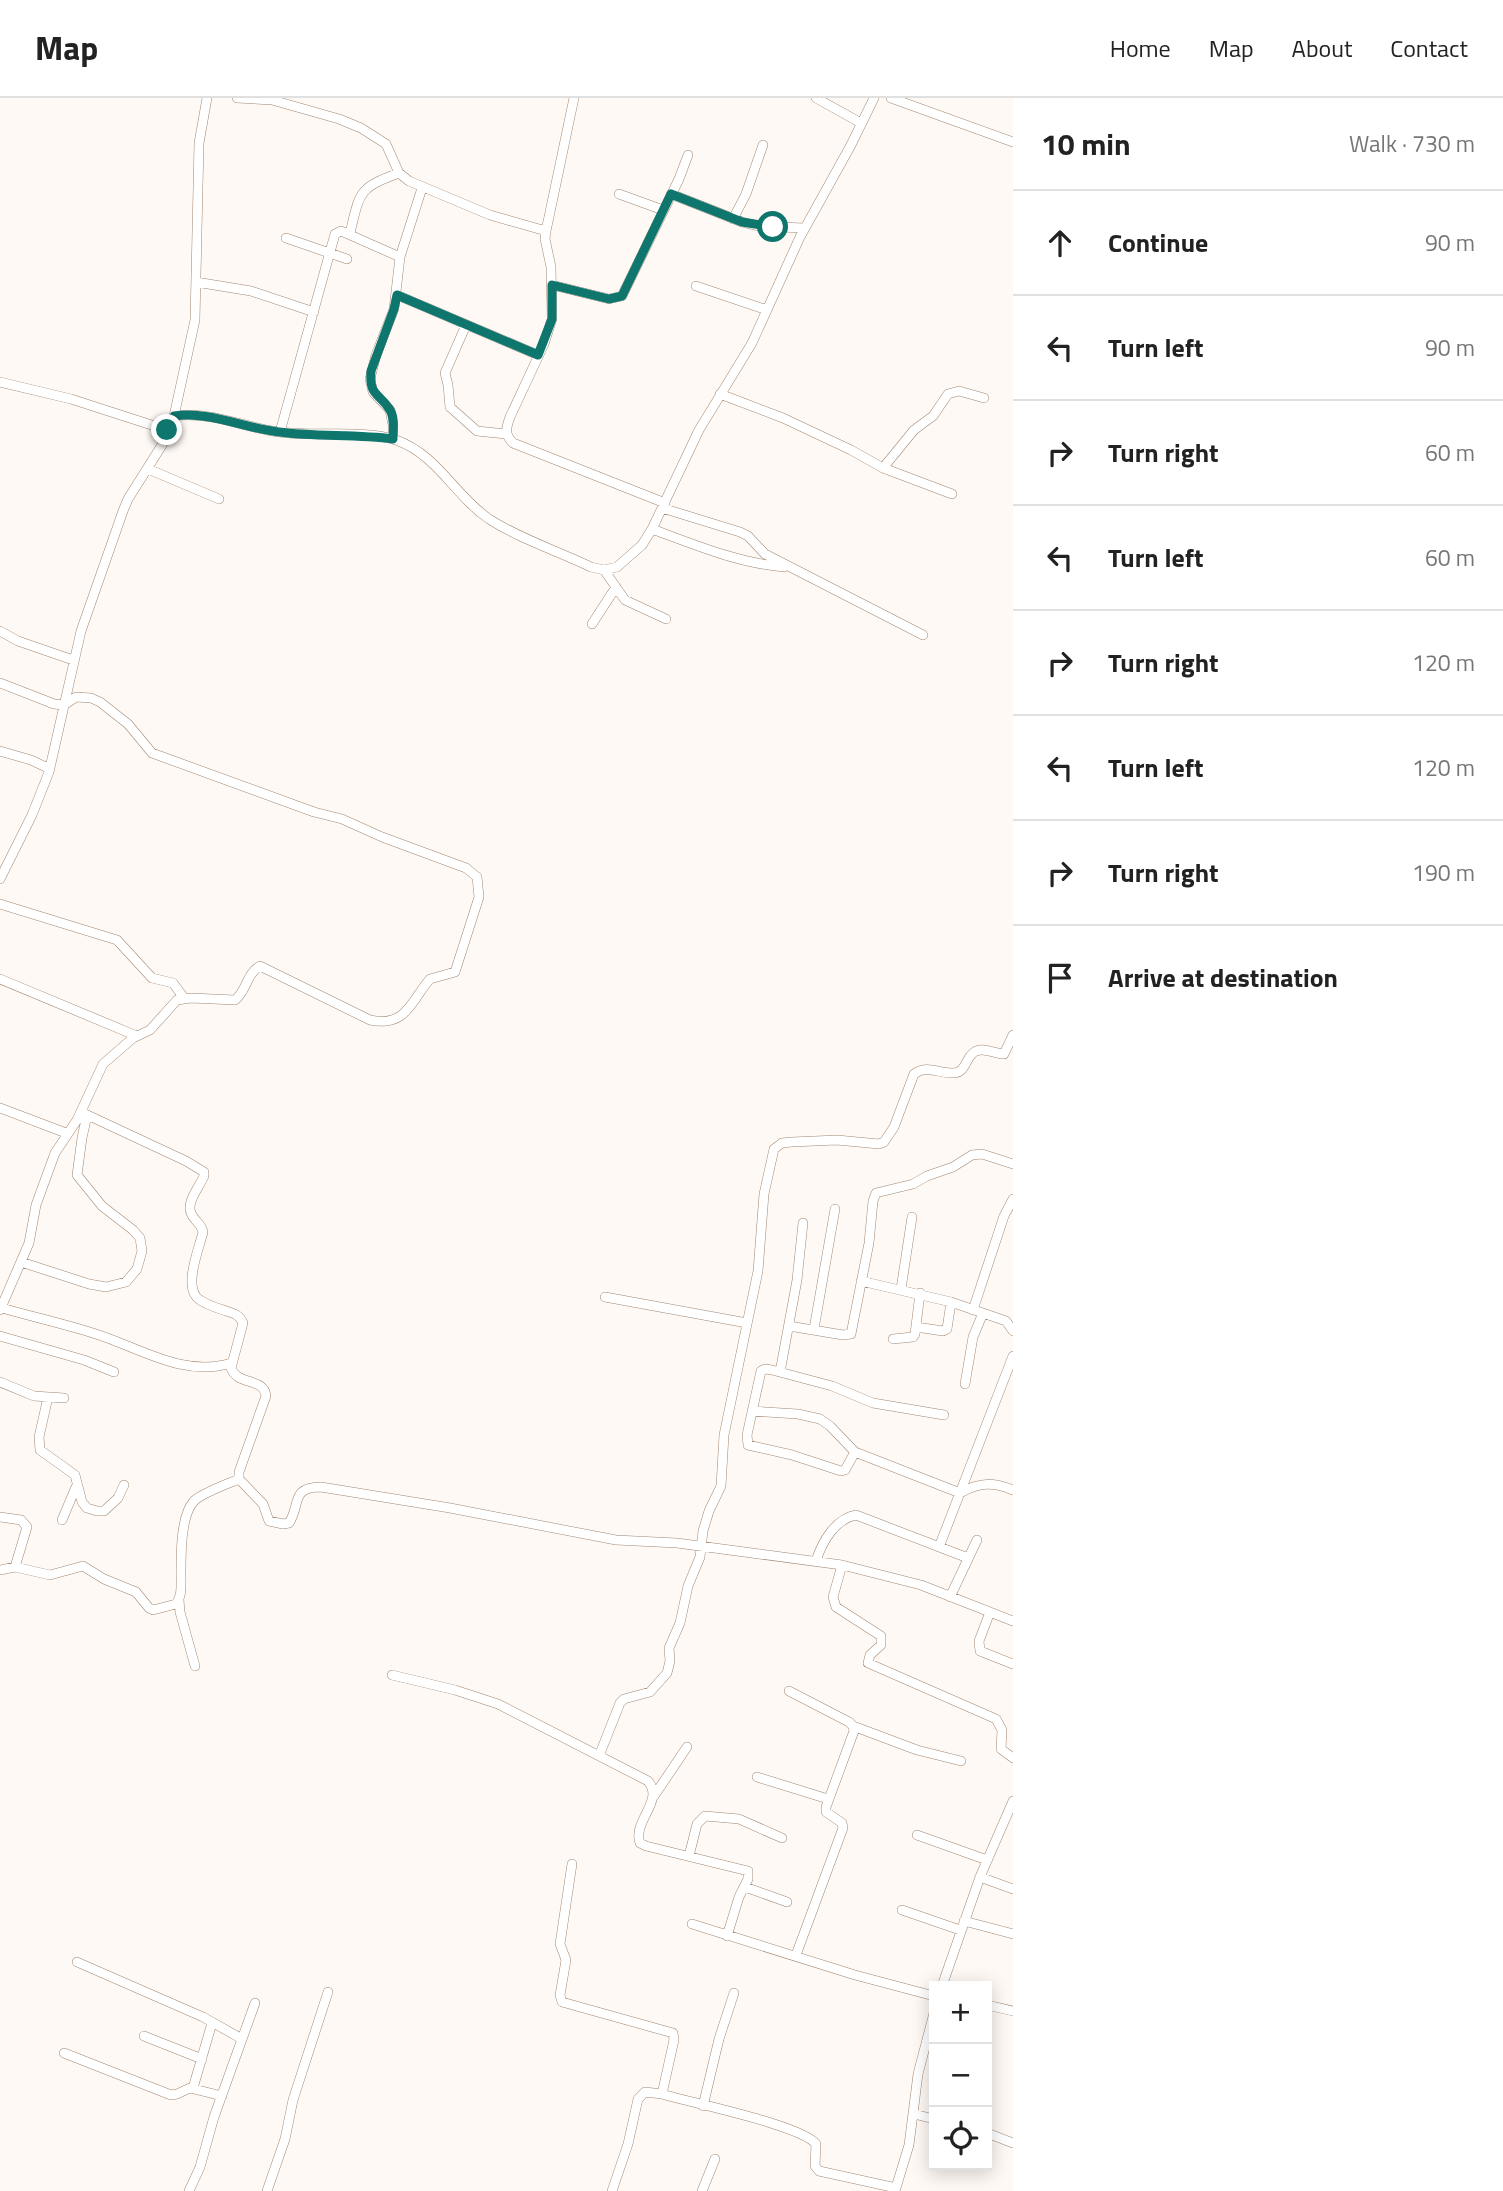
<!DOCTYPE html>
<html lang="en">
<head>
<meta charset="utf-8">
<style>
  body { margin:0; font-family:"Titillium Web",sans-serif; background:#f2f2f2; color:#222 }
  .controls { position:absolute; right:21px; bottom:21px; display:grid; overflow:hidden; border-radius:0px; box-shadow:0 4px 18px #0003 }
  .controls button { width:63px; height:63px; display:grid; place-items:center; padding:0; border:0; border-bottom:2px solid #e0e0e0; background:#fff; color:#222; font:35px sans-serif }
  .stop { position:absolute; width:21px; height:21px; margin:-16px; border:5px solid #0f766e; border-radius:50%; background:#fff }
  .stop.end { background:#0f766e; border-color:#fff; box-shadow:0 2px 7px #0008 }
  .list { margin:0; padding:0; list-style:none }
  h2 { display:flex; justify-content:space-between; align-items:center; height:91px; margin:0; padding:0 28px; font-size:30px }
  h2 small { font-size:23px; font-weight:400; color:#767676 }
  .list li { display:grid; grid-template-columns:46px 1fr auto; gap:21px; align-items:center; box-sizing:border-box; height:105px; padding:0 28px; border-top:2px solid #e0e0e0 }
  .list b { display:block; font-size:26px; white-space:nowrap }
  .list em { font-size:23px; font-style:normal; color:#767676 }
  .icon { flex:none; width:38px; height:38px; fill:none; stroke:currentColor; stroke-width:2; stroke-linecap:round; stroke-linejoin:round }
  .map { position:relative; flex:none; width:1013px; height:2093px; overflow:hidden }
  header { display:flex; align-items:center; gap:42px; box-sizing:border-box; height:98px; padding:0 35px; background:#fff; border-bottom:2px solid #e0e0e0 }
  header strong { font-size:33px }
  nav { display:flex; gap:38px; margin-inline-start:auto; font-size:24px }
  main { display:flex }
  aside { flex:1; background:#fff }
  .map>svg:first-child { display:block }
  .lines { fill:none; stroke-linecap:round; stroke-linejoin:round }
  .minor-casing { stroke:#a18772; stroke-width:10 }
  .minor { stroke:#fff; stroke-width:9 }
  .route { stroke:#0f766e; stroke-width:9 }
</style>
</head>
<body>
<header>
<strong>Map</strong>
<nav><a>Home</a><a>Map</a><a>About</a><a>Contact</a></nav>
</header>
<main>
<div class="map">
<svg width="1013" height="2093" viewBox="0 0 1013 2093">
  <rect width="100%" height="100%" fill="#fff9f5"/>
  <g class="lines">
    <g class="minor-casing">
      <path id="minor" d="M237 0 272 2 339 21 361 30 386 46 399 75 409 83 490 117 546 133 545 141 551 169 552 221 544 246 510 319C506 330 504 336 513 345L665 405
        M816 0 861 25
        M891 0 1013 44
        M619 96 663 112
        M671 96 742 124 758 128 804 130
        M733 121 746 96 763 47
        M546 133 574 0
        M350 135C360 94 358 90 399 75
        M286 140 347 161
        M400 159 422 90
        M196 184 251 193 314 214
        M552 187 609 201 622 198 679 81 688 57
        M696 188 767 212
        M397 197 538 257
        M466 227 445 275 448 287 450 309 477 333 506 336
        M0 284 71 301 167 332
        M720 296 783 320 851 352 883 370 952 396
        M174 318C211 313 242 329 279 334 314 339 364 331 396 342 438 357 454 397 489 421 520 441 558 453 591 469L604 472 617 469 642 447 652 431 699 332 752 245 800 139 851 47 874 0
        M280 334 335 136 341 133 400 159 394 211 376 257 370 281 373 294 390 312 393 327V341
        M883 370 914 332 933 318 948 296 959 293 984 300
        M148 371 219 401
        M662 410 740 434 748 438 765 456 923 537
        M652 431C695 447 738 465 784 469
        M604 472 625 502 666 521
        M592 526 616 489
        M0 533 18 543 73 562
        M0 585 54 606 64 607 76 599 91 600 100 604 128 626 152 655 314 714 342 721 382 739 466 770 477 779 479 799 455 874 430 881C412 901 407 930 370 922L260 868C246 876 247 893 235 902L191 900 177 902 150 932 133 940 103 966 77 1022 55 1055 36 1107 29 1145 0 1212
        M0 653 31 662 50 671
        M0 781 32 717 49 674 81 533 123 413 128 401 162 347 174 318 195 222 199 45 207 0
        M0 806 117 842 152 880 173 885 184 900
        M0 881 137 938
        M0 1010 66 1035
        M81 1014 186 1063 204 1074V1078C200 1088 186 1104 191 1115 194 1123 201 1125 203 1134 199 1151 182 1191 200 1202 207 1207 217 1210 226 1213 233 1215 240 1217 243 1225L231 1270C237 1288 264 1279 266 1298L239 1374V1381L263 1406 269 1423 283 1426 289 1425C301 1407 290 1389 321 1389L450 1410 616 1442 677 1445 842 1467 921 1487 1013 1523
        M21 1164 89 1186 106 1189 126 1184 137 1171 142 1153 140 1140 133 1132 102 1108 77 1077 82 1040 87 1017
        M861 1183 951 1204 1006 1223 1013 1233
        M901 1191 912 1119
        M605 1199 747 1225
        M2 1210C33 1219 65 1226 96 1236 140 1250 184 1280 231 1265
        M973 1212 1004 1118 1013 1101
        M789 1228 843 1237 851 1236 869 1145 873 1103 876 1095 913 1086 927 1078 953 1069 972 1057 982 1056 1013 1066
        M916 1229 943 1233 947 1231 951 1204
        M814 1231 835 1111
        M0 1238 84 1262 114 1274
        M893 1241 913 1239 915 1236 920 1195
        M780 1274 797 1182 803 1125
        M0 1284 34 1298 64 1300
        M965 1286 973 1239 983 1215
        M48 1299 39 1339 40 1352 75 1377 82 1404 87 1410 97 1413H104L118 1400 124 1387
        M752 1313 798 1316 820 1321 830 1328 855 1354 960 1395C980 1384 993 1384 1013 1392
        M855 1354 845 1372 841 1373 792 1357 748 1347 747 1337 761 1273 765 1271 772 1272 832 1288 873 1305 944 1317
        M0 1419 21 1422 27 1429 15 1469
        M62 1422 76 1389
        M939 1449 1013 1258
        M816 1463C822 1444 835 1421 856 1417L968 1460
        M842 1467 833 1499 836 1509 881 1538V1547L870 1557 868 1565 996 1621 1002 1632 1001 1651 1013 1660
        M0 1472 15 1469 50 1477 83 1468 104 1481 136 1494 149 1510 153 1512 176 1506C182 1498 181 1489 181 1479 181 1460 180 1418 194 1403 202 1395 227 1386 239 1381
        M950 1499 977 1442
        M179 1502 180 1514 195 1568
        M990 1514 979 1543 980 1553 1013 1566
        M392 1577 455 1592 498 1606 648 1683C665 1703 632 1723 640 1745L646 1748 748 1773V1781L739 1799 727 1838
        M789 1593 849 1624 853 1628 854 1633 826 1709V1714L842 1725 843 1730 796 1857
        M853 1628 917 1652 961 1663
        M599 1658 620 1605 624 1601 650 1594 667 1575 670 1563 669 1550 680 1525 688 1488 700 1459 703 1433 709 1413 721 1388 724 1337 758 1173 764 1096 774 1051 782 1045 792 1044 837 1042 879 1046 884 1044 894 1029 914 976C927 966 939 976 953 975 967 975 965 958 976 953 984 949 995 956 1004 956L1013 937
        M757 1679 828 1701
        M654 1698 687 1649
        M917 1737 987 1762
        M689 1758 697 1726 705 1718 739 1721 782 1740
        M572 1766 560 1846 566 1862 560 1897 562 1904 673 1935 674 1942 662 1996C691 2005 801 2027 816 2046L815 2068 819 2073 896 2090
        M980 1779 1013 1791
        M745 1789 787 1804
        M902 1812 960 1832
        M964 1823 1013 1836
        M692 1826 855 1877 934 1898
        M77 1864 203 1919 242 1941
        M942 1888 980 1779 1013 1703
        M987 1907 1013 1913
        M144 1938 202 1961
        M64 1955 171 1997 177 1996 190 1990 222 1998
        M193 1990 212 1925
        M703 2008 719 1941 734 1895
        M914 2016 934 2021
        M987 2035 1013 2045
        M189 2093 200 2069 214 2019 255 1905
        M267 2093 285 2041 293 2002 328 1894
        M612 2093 628 2046 638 2001 645 1994 662 1996
        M702 2093 715 2061
        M895 2093 909 2047 918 1976 934 1915"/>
    </g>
    <use href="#minor" class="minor"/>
  </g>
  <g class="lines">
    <path class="route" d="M167 332 174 318C211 313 243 330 279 334 317 339 355 336 393 341 393 332 395 320 390 312 379 294 369 299 371 273L394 211 397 197 538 257 552 221V187L609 201 622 198 671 96 742 124 773 129"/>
  </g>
</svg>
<div class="controls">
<button>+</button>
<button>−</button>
<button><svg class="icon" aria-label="locate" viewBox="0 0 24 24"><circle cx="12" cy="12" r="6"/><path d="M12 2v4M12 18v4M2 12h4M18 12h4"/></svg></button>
</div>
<div class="stop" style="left:773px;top:129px"></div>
<div class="stop end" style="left:167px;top:332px"></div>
</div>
<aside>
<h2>10 min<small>Walk · 730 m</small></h2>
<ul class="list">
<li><svg class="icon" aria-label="ahead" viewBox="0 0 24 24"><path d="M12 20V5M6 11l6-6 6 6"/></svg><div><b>Continue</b></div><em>90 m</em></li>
<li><svg class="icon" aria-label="left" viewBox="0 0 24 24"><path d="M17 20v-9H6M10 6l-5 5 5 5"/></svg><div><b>Turn left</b></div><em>90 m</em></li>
<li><svg class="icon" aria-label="right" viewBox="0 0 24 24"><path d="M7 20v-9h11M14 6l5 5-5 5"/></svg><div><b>Turn right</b></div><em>60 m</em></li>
<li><svg class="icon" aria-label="left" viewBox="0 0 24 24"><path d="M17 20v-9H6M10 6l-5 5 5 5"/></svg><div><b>Turn left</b></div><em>60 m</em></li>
<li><svg class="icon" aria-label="right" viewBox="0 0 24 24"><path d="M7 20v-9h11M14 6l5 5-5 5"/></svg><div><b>Turn right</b></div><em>120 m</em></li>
<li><svg class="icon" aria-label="left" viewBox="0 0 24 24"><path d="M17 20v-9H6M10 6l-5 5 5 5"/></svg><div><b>Turn left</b></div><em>120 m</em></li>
<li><svg class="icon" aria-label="right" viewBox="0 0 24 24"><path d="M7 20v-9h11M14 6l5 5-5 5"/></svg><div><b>Turn right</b></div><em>190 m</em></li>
<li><svg class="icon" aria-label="arrive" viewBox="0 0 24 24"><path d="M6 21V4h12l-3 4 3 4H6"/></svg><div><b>Arrive at destination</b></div></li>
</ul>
</aside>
</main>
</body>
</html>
